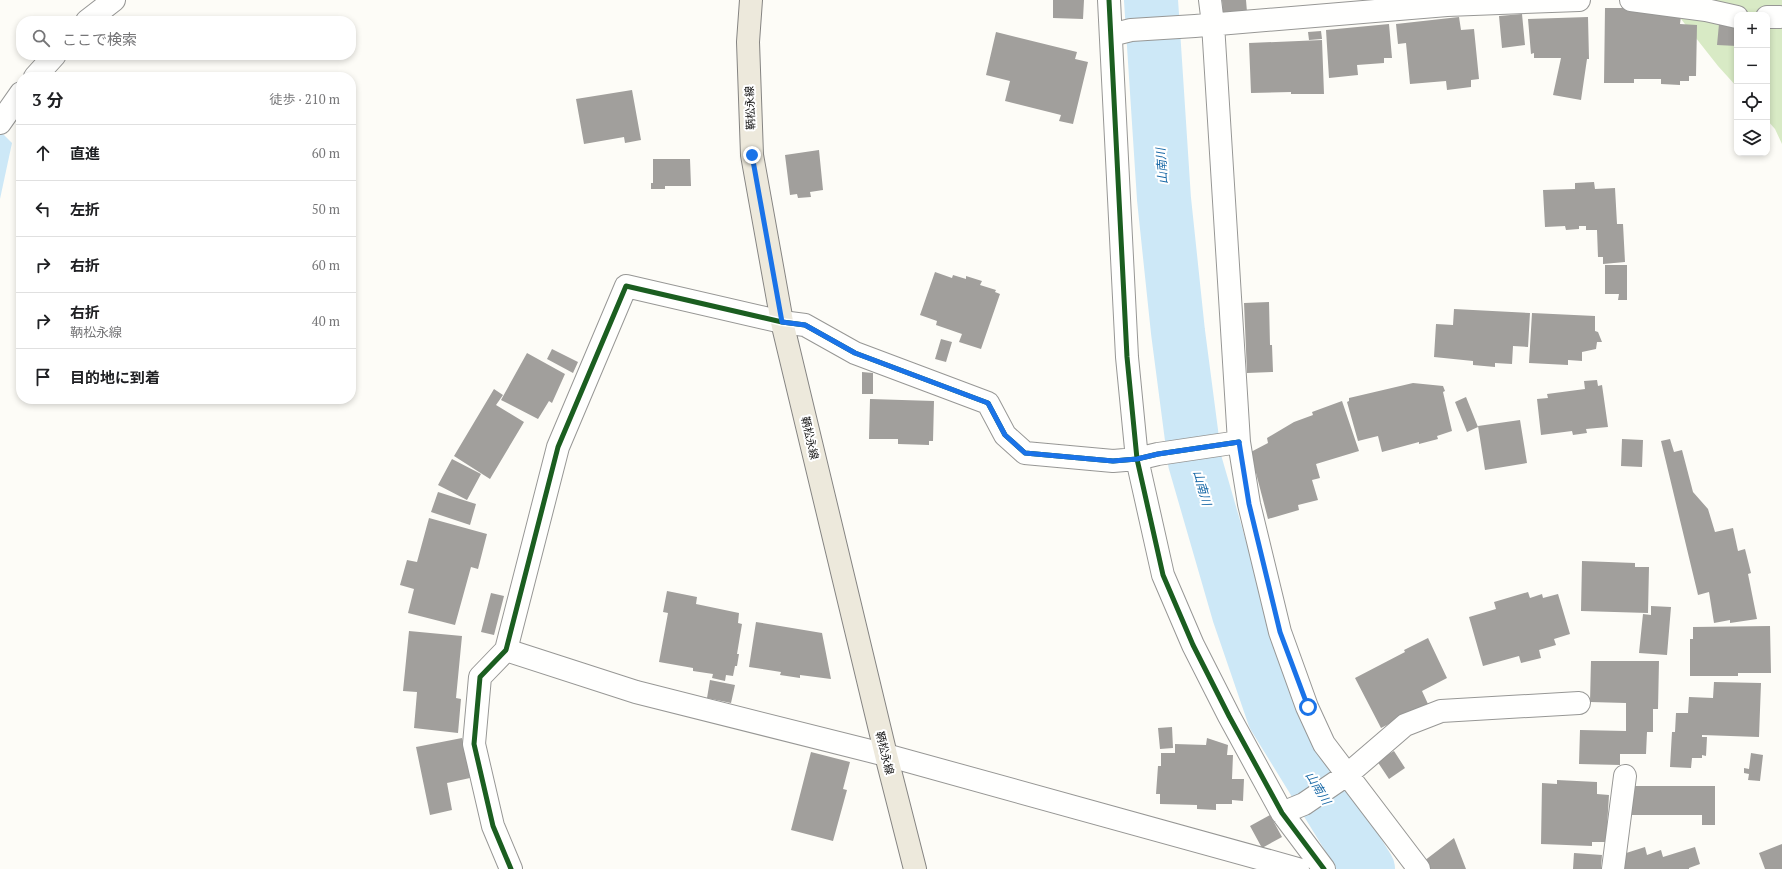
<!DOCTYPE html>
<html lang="ja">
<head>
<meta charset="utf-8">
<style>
  body { margin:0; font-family:"PT Serif","Noto Sans JP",serif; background:#f2f2f2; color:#202124 }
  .controls { position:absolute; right:12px; top:12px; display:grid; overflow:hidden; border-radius:8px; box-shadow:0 2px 6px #0003 }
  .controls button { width:36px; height:36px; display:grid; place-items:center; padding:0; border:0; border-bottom:1px solid #e0e0e0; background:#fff; color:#202124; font:20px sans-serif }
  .stop { position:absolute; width:12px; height:12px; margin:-9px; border:3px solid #1a73e8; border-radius:50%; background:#fff }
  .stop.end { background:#1a73e8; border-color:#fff; box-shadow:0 1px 4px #0008 }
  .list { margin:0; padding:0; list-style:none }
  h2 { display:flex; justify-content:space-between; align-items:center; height:52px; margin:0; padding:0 16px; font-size:17px }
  h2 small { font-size:13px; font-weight:400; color:#757577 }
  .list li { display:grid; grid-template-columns:26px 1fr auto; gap:12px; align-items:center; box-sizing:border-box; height:56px; padding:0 16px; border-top:1px solid #e0e0e0 }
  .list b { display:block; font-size:15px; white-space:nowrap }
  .list p { margin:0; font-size:13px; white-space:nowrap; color:#757577 }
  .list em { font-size:13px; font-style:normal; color:#757577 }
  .icon { flex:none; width:22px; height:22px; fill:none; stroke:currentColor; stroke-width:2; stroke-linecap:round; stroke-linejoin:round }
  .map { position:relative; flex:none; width:1782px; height:869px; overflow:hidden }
  .search { position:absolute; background:#fff; box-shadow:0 2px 6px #0003; left:16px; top:16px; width:340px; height:44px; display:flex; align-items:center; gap:10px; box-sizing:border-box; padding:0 14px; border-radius:16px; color:#757577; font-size:15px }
  .panel { position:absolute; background:#fff; box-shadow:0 2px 6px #0003; left:16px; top:72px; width:340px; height:332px; border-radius:16px }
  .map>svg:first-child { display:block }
  .forest { fill:#d8eac5 }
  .water { fill:#cde8f7 }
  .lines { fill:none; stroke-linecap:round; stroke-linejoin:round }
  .river { stroke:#cde8f7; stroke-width:54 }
  .building { fill:#a19f9c }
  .street-casing { stroke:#979795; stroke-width:24 }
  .primary-casing { stroke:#858482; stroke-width:24 }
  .street { stroke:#fffffe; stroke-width:22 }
  .primary { stroke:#ede9dc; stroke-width:22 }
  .cycleway-casing { stroke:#fff; stroke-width:8 }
  .cycleway { stroke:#1b5e20; stroke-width:5 }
  .route { stroke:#1a73e8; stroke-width:5 }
  .labels { text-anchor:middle; stroke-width:4; stroke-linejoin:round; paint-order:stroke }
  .street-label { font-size:11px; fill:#111; stroke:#fff }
  .water-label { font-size:12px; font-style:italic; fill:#1768a6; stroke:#fff }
</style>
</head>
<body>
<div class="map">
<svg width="1782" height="869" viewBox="0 0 1782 869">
  <rect width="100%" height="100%" fill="#fdfcf7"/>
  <path class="forest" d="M1666 0H1782V144L1775 129 1767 120V15H1737V87L1718 66Z"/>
  <path class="water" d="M0 131 12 143 0 199Z"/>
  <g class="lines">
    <path class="river" d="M1151 0 1164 199 1178 332 1195 462 1239 614 1274 716 1368 869"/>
  </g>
  <path class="building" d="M1053 0H1084L1083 19 1053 18Z
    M1222 0H1246L1247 12 1223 14Z
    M1605 8H1627V11L1659 12V15L1681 16 1680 24 1697 25 1696 76H1689V81H1680V85L1661 84V79H1634V83H1604Z
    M1522 14 1525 45 1502 48 1499 16Z
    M1459 17 1461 30 1474 29 1479 79 1471 80V87L1447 90 1446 81 1410 84 1406 43 1398 44 1396 24Z
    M1588 17 1589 59H1587L1581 100 1553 95 1561 58H1534V53L1531 54 1528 19Z
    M1389 24 1392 58H1384V63L1357 65 1358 75 1329 78 1326 30Z
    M1719 24 1737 25V46L1717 45Z
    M1321 31 1322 39 1309 40 1308 32Z
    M996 32 1077 52 1075 59 1088 62 1073 124 1059 121 1061 115 1005 101 1010 81 986 75Z
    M1322 40 1324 94H1291V92L1251 93 1249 43Z
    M632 90 641 140 625 143 624 137 584 144 576 99Z
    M819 150 823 190 810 192 811 197 798 198 797 194 790 195 785 155Z
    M653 159H690L691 186H665V189H651V183H653Z
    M1594 182 1595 189 1615 188 1617 224H1623L1625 262 1603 264V257H1598L1597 230H1586V226H1579V229L1566 230 1565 226 1545 227 1543 190 1575 189V183Z
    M1605 265H1627V300H1618L1619 294H1605Z
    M935 272 952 278 953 275 966 279V276L982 281 980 285 996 290 995 292 1000 294 981 349 959 342 962 334 936 325 937 321 920 315Z
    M1269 302 1270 345H1272L1273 372 1247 373 1244 303Z
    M1454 309 1530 313 1528 347 1513 346 1512 364 1495 363V367L1473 365V361L1434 357 1436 324 1453 325Z
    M1532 313 1595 316V331L1598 332 1602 342H1597L1596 349 1582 352V361L1568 360V365L1529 363Z
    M941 339 952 342 946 362 935 359Z
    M552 349 578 362 573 373 547 359Z
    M527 353 565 374 552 403 549 401 538 419 501 400Z
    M862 372 873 373V394H862Z
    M1597 380 1598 386 1602 385 1608 427 1586 429 1587 433 1573 435 1572 431 1541 435 1537 399 1548 398 1547 394 1585 389 1584 381Z
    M1413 383 1443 386 1445 391 1443 392 1452 431 1437 436 1438 439 1419 444V442L1382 452 1378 436 1358 441 1347 402 1349 401V398Z
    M494 389 503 395 496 405 524 422 490 479 454 456Z
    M1466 397 1478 427 1467 432 1455 402Z
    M870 399 934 401 933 441H929V445L898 444V439H869Z
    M1342 401 1359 451 1316 464 1320 478 1312 480 1318 500 1298 505 1299 510 1268 519 1256 473 1252 474 1247 454 1268 443 1267 438 1294 422 1313 415 1312 412Z
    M1520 420 1527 463 1485 470 1478 426Z
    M1622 439 1643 440 1642 467 1621 466Z
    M1670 439 1674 452 1682 450 1693 492 1708 509 1715 532 1733 528 1738 551 1745 549 1751 573 1748 574 1757 619 1730 623V620L1714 623 1709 592 1698 595 1661 441Z
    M452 459 481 474 467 500 438 485Z
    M438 492 476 504 470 525 431 512Z
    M429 518 487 534 478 569 471 567 455 625 408 613 414 589 400 585 407 560 417 562Z
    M1582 561 1635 563V567H1649L1648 613 1581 611Z
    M667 591 697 597 696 604 739 613 738 623 742 624 737 654H739L737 666H735L733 676 726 675 725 681 712 678 713 674 693 671V668L659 662 668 613 663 612Z
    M1528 592 1530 598 1542 594 1543 598 1558 594 1570 634 1554 639 1556 645 1539 650 1541 658 1521 663 1519 656 1483 666 1469 617 1496 609 1494 602Z
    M491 593 504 596 494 635 481 632Z
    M1651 606 1671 607 1667 655 1639 653 1643 614 1651 615Z
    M756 622 822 633 831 679 800 675V678L780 675 781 672 749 667Z
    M1770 626 1771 673H1738V676H1690V639H1693V627Z
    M409 631 462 636 456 698 461 699 458 733 414 728 417 692 403 691Z
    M1428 638 1447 678 1422 691 1428 704 1381 728 1355 678 1405 652 1404 650Z
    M1591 661H1659L1658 709H1653V732H1647L1646 754H1620V765L1579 764 1580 730 1626 731V703L1590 702Z
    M710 680 735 685 731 703 707 698Z
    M1714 682 1761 683 1759 737 1702 735V737H1707L1706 756 1702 755V758H1692L1691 768 1670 767 1672 732H1675L1676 713H1688L1689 697 1713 698Z
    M1172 727 1173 748 1160 749 1158 728Z
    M462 738 470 778 447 783 452 810 430 815 416 747Z
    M1207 738 1228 745 1227 755H1233L1232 779H1244L1243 801 1232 800V804H1216V810L1197 809V805L1160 804V794H1156L1158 766H1161V753H1175V744L1206 745Z
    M1394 751 1405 768 1389 779 1377 761Z
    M811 752 850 762 843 789 847 790 833 841 791 830Z
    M1751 753 1763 755 1760 781 1748 780 1749 774 1744 773V768L1749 769Z
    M1557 780 1597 782V794L1609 795 1606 842H1592V846L1541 844 1542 783 1557 784Z
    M1631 786H1715V825H1702V815H1631Z
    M1270 815 1282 837 1262 848 1250 826Z
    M1454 838 1466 869H1430L1424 861Z
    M1782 844V869H1765L1759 853Z
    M1645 847 1647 855 1661 850 1663 857 1695 847 1700 864 1689 868V869H1621L1620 855Z
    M1574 853 1602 855 1601 869H1573Z"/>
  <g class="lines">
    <g class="street-casing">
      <path id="street" d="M1109 0 1127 357 1137 459 1163 575 1193 645 1229 716 1282 813 1324 869
        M1210 0 1213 24 1239 442 1249 504 1280 632 1307 707 1324 744 1419 869
        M1631 0 1706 10 1737 17
        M1767 17H1780
        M87 21 114 0
        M1111 35 1131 30 1195 26 1447 5 1579 0
        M35 77 55 55
        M0 123 21 93
        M506 650 636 692 886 755 1298 869
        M1282 813 1304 804 1348 774 1405 725 1441 711 1579 703
        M511 869 493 826 474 744 480 677 506 650 558 447 626 286 782 322 805 325 855 353 988 403 1005 435 1025 453 1113 461 1137 459 1158 454 1239 442
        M1613 869 1625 776"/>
    </g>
    <g class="primary-casing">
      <path id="primary" d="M751 0 748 42 752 155 782 322 886 755 915 869"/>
    </g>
    <use href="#street" class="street"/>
    <use href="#primary" class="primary"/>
    <g class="cycleway-casing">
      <path id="cycleway" d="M1109 0 1127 357 1137 459 1163 575 1193 645 1229 716 1282 813 1324 869
        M511 869 493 826 474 744 480 677 506 650 558 447 626 286 782 322 805 325 855 353 988 403 1005 435 1025 453 1113 461 1137 459 1158 454 1239 442"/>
    </g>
    <use href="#cycleway" class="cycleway"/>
  </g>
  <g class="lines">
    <path class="route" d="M752 155 782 322 805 325 855 353 988 403 1005 435 1025 453 1113 461 1137 459 1158 454 1239 442 1249 504 1280 632 1308 707"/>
  </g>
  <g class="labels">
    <g class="street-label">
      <text transform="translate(750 108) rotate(-92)" y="4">鞆松永線</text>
      <text transform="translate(810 438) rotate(77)" y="4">鞆松永線</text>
      <text transform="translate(885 753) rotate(76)" y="4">鞆松永線</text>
    </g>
    <g class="water-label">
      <text transform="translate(1162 166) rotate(-94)" y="4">山南川</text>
      <text transform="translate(1202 488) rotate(74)" y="4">山南川</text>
      <text transform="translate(1318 788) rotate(59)" y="4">山南川</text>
    </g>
  </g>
</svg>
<div class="controls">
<button>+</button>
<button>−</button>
<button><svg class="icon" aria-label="locate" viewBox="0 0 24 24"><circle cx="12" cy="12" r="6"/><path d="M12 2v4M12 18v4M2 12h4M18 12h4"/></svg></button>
<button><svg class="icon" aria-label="layers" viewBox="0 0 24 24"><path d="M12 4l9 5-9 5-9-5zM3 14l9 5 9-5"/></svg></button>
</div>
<div class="stop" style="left:1308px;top:707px"></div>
<div class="stop end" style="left:752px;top:155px"></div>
<div class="search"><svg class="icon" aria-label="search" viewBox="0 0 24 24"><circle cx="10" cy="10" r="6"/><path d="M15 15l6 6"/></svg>ここで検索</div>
<section class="panel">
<h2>3 分<small>徒歩 · 210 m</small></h2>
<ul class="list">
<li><svg class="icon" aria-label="ahead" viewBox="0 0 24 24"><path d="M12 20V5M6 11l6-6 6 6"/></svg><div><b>直進</b></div><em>60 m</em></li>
<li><svg class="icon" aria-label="left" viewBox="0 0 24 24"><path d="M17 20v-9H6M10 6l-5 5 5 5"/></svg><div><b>左折</b></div><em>50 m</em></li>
<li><svg class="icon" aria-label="right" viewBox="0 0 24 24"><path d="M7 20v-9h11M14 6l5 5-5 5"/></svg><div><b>右折</b></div><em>60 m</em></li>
<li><svg class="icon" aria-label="right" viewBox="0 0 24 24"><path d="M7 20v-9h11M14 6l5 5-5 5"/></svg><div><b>右折</b><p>鞆松永線</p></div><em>40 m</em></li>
<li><svg class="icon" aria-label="arrive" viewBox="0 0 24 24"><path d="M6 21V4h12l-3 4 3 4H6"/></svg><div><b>目的地に到着</b></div></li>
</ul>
</section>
</div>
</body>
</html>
